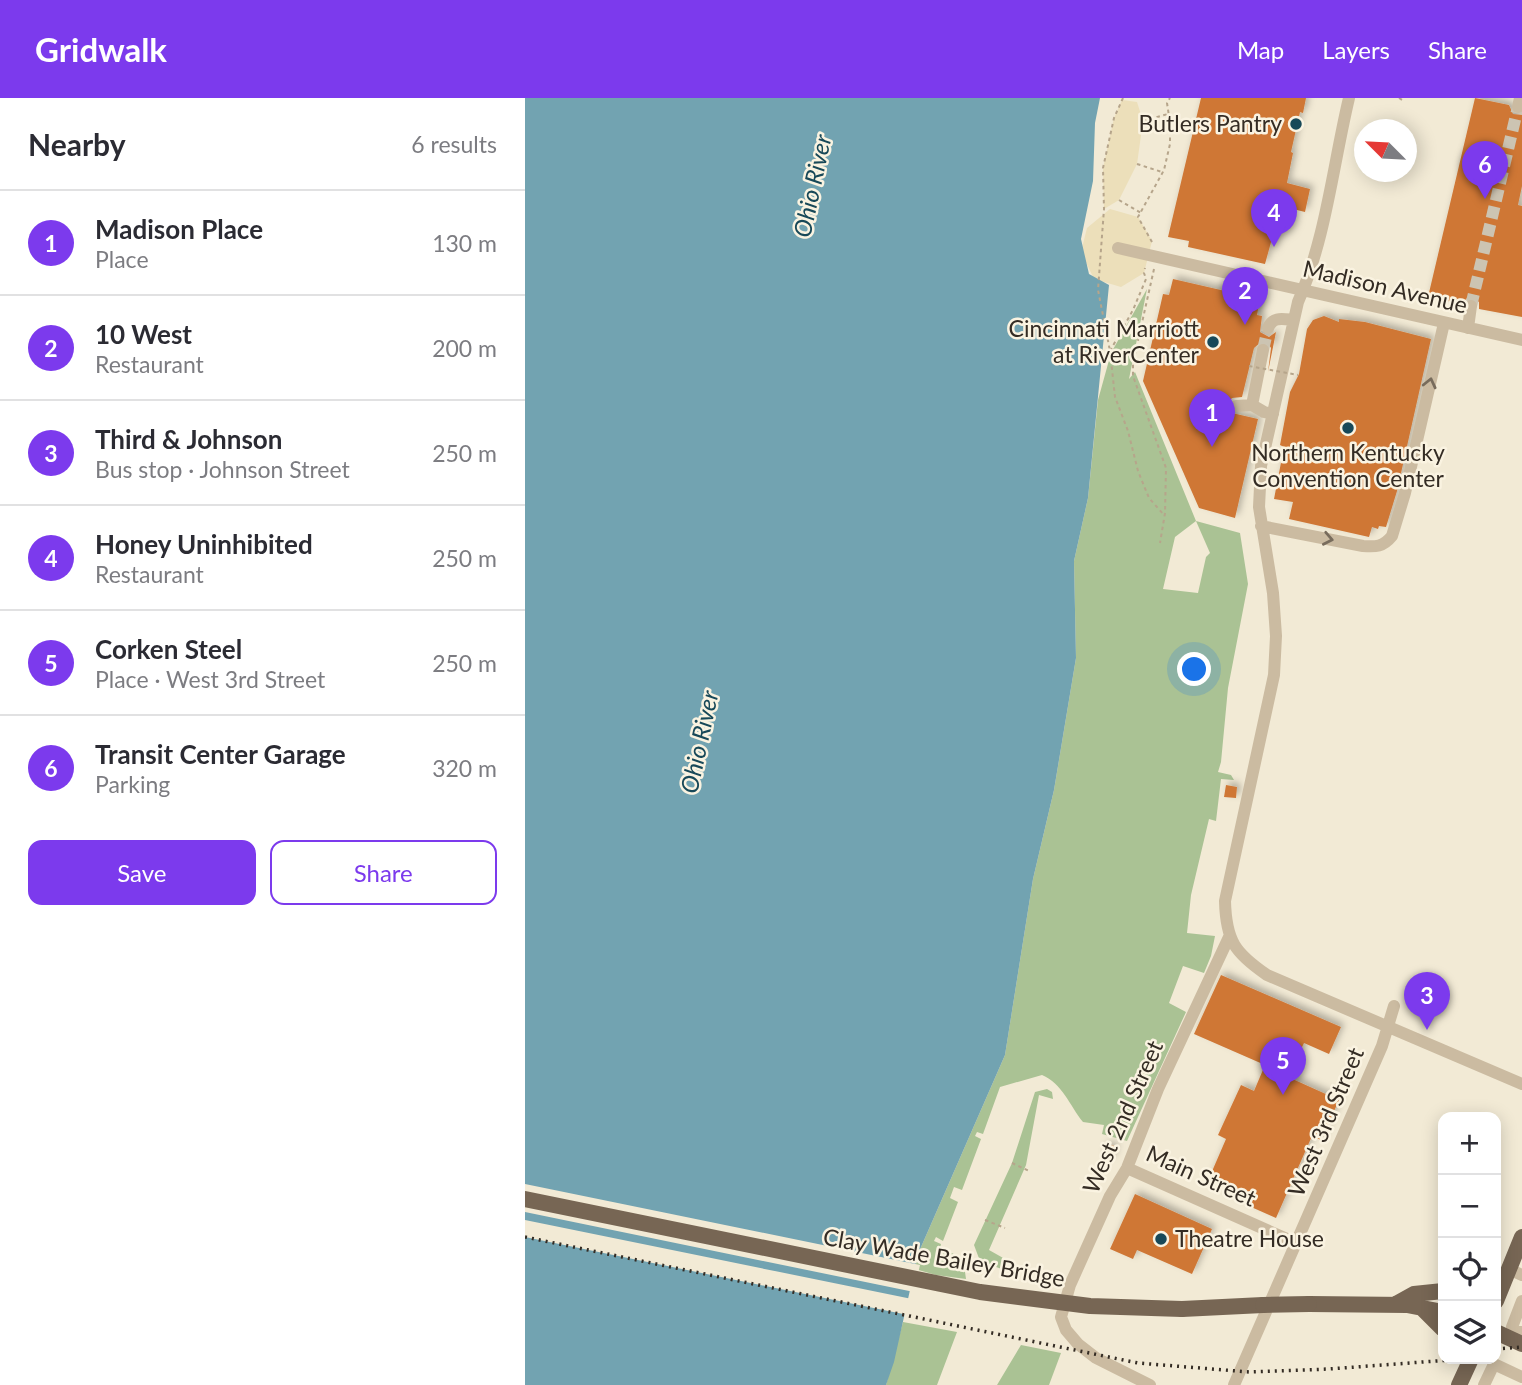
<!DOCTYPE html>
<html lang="en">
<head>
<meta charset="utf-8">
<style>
  body { margin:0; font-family:Lato,sans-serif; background:#f7f7f7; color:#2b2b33 }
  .controls { position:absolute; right:21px; bottom:21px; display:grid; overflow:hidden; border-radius:14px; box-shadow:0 4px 18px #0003 }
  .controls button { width:63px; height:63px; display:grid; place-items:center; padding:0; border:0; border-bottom:2px solid #e1e1e2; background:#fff; color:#2b2b33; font:35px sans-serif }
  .compass { position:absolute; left:829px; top:21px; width:63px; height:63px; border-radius:50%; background:#fff; box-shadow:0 4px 18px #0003; rotate:294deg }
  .you { position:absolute; left:670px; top:572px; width:24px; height:24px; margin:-18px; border:5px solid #fff; border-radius:50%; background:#1a73e8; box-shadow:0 0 0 10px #1a73e833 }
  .badge { display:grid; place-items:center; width:46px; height:46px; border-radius:50%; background:#7c3aed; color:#fff; font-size:23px; font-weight:700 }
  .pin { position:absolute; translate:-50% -58px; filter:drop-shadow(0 2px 4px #0008) }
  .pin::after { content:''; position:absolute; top:37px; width:24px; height:21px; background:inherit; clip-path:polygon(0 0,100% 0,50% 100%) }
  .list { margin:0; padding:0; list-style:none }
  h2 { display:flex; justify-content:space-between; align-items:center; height:91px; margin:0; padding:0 28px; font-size:30px }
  h2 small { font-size:23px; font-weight:400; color:#7c7c81 }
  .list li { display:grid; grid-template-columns:46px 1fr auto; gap:21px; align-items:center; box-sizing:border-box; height:105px; padding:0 28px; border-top:2px solid #e1e1e2 }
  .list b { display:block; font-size:26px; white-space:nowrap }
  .list p { margin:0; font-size:23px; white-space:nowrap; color:#7c7c81 }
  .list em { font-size:23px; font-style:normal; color:#7c7c81 }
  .actions { display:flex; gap:14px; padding:21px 28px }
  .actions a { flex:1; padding:16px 0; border:2px solid #7c3aed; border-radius:14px; text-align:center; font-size:24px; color:#7c3aed }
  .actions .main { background:#7c3aed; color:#fff }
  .icon { flex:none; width:38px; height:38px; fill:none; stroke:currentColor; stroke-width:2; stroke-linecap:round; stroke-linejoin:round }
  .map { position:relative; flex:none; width:997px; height:1287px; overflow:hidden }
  header { display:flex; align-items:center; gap:42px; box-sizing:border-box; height:98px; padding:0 35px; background:#7c3aed; color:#fff }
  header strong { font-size:33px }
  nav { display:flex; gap:38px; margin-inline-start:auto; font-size:24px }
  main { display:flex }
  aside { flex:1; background:#fff }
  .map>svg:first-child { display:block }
  .green { fill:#aac294; fill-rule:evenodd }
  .plaza { fill:#ecdfba }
  .water { fill:#72a3b1 }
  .pier { fill:#f2ead5 }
  .building { fill:#cf7736; filter:url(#shadow) }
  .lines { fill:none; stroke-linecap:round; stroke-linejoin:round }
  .minor-tunnel { stroke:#ccc4b2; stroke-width:12; stroke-dasharray:12 6; stroke-linecap:butt }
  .path { stroke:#b6a58b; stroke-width:2; stroke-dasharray:3.5 3.5; stroke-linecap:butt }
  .minor { stroke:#cbbba1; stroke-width:12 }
  .major { stroke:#776654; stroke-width:16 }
  .rail { stroke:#342c24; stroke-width:3.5; stroke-dasharray:2 5; stroke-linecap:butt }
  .path-bridge { stroke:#b6a58b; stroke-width:2; stroke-dasharray:3.5 3.5; stroke-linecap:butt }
  .major-bridge { stroke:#776654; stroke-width:16 }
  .oneway { stroke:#786c5c }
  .poi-dot { fill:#174858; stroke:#faf3e1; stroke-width:2.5 }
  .labels { text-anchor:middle; stroke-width:5; stroke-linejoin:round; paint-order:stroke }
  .poi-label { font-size:23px; fill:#342c24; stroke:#faf3e1; text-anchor:end }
  .street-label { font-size:23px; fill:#342c24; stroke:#faf3e1 }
  .water-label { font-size:24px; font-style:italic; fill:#174858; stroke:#faf3e1 }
</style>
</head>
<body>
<header>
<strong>Gridwalk</strong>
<nav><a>Map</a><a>Layers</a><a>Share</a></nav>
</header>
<main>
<aside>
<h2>Nearby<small>6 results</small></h2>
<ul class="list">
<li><span class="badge">1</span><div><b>Madison Place</b><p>Place</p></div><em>130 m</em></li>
<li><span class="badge">2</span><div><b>10 West</b><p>Restaurant</p></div><em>200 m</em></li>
<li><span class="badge">3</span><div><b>Third &amp; Johnson</b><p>Bus stop · Johnson Street</p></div><em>250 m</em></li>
<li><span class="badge">4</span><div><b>Honey Uninhibited</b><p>Restaurant</p></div><em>250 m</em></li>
<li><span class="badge">5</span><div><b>Corken Steel</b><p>Place · West 3rd Street</p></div><em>250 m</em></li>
<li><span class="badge">6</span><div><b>Transit Center Garage</b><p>Parking</p></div><em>320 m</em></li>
</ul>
<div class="actions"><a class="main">Save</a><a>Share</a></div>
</aside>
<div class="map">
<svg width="997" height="1287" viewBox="0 0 997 1287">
  <defs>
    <filter id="shadow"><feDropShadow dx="3.5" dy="-3.5" stdDeviation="3.5" flood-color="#0004"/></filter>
  </defs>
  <rect width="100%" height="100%" fill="#f2ead5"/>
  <path class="green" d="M622 191 604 281 610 274 671 423 715 435 723 486 703 590 696 664 693 674 706 677 709 682 696 681 691 723 684 721 666 797 662 835 690 838 686 858 679 875 658 868 644 905 661 914 602 1043 577 1036 579 1027 558 1024C545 1008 537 985 517 977L475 989 458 1036 452 1034 450 1038 456 1041 437 1092 429 1089 425 1100 433 1104 418 1143 411 1139 409 1143 416 1146 415 1150 438 1160 441 1181 411 1177 390 1171 393 1156 480 957 508 781 529 692 551 560 549 463 563 400 573 302 586 255ZM671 423 685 455 681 459 673 495 638 491 650 439Z
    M522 991 527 994 528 1001 514 997 501 1067 464 1152 480 1161 482 1173 455 1163 449 1147 487 1065 510 994Z
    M378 1224 432 1234 412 1287H361Z
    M496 1247 536 1255 524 1287H472Z"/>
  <path class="plaza" d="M597 2 612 4 618 23 612 66 594 102 579 111 578 70 589 20Z
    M585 111 613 119 627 143 619 175 596 189 569 181 556 154 562 130Z"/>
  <path class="water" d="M0 0H575L570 25 568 83 556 141 564 176 584 187 563 400 549 463 551 560 529 692 508 781 480 957 393 1156 369 1264 361 1287H0Z"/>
  <path class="pier" d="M0 1086 395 1167 389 1194 0 1114Z
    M0 1122 387 1201 383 1217 0 1139Z"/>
  <path class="building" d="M676 0H781L778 15 775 14 766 54 768 55 762 85 785 91 780 114 756 108 740 166 663 149 664 143 643 139Z
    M950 0 984 7 988 16 997 17V88L993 107 997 108V219L954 211V204L948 200H942L937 206 903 199Z
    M648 181 735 201 732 217 737 218 735 234 744 239 751 234 743 274 746 250 743 245 736 244 729 250 717 299 707 300 703 305 702 309 707 315 733 321 710 420 674 410 618 283 638 196 644 197Z
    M799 218 814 224V221L840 224 906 241 872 393 861 429 854 428 853 431 847 429 844 439 764 421 768 404 749 401 759 349 755 347 765 294 774 276 782 231 788 222Z
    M701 687 712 689 711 700 699 699Z
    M696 877 816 929 804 956 779 945 763 979 814 1002 796 1042 787 1038 751 1120 699 1097 704 1086 685 1078 701 1041 693 1037 716 987 729 993 740 967 669 936Z
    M580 1047 590 1048 587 1061 577 1059Z
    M610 1096 687 1131 667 1176 612 1152 608 1161 585 1151Z"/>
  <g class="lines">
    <path class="minor-tunnel" d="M946 208 993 9
      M738 252 743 230"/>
    <path class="path" d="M598 0 589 20 578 70 579 111 573 192 585 253 590 299 603 333 613 373 624 400 639 417
      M874 0 879 3
      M618 23 643 16
      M612 66 637 74
      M594 102 616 115
      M627 144 613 119 639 72 645 46V25L642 5 645 0
      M629 171 608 265V278L641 370 640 415 635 445
      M585 253 608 212 621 181 619 175 620 170
      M487 1065 504 1073
      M460 1122 480 1130"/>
    <path class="minor" d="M824 0C808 67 801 140 773 204L736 368 734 409 748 495 751 538 749 577 700 803C701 843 710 855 742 877L997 986
      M993 9 995 0
      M593 150 997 242
      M743 230C748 218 758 221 769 222
      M943 230 946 208
      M738 252 727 307 739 314 748 316
      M711 308 727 307
      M736 428 838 448C851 449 858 449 867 438L880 395 919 225
      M602 1070 771 1145
      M984 1171 997 1177
      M997 1203 987 1229 990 1234H997
      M625 1287 571 1260 553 1246 541 1232 536 1219 545 1187 585 1098 602 1070 633 991 704 839
      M709 1287 857 948 869 908
      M959 1287 969 1266 997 1279"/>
    <path class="major" d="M971 1203 997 1139
      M784 1206 882 1207 918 1214
      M871 1206 889 1196 918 1193
      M896 1209 918 1231
      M657 1211 738 1207
      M971 1234 997 1246
      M934 1287 946 1261"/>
    <path class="rail" d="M0 1139 613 1265 724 1274 804 1271 938 1261
      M971 1251 997 1249"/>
    <path class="path-bridge" d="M724 268 773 277"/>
    <path class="major-bridge" d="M0 1101 455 1194 565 1208 657 1211
      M738 1207 784 1206"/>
  </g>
  <defs><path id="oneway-chevron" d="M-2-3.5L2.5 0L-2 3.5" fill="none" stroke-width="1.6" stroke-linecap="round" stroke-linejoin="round" transform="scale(1.75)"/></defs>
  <g class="oneway">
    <use href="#oneway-chevron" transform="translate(905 285) rotate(-77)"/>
    <use href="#oneway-chevron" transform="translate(803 441) rotate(11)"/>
  </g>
  <g class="poi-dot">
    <circle cx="771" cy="26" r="7"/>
    <circle cx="688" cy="244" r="7"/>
    <circle cx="823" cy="330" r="7"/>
    <circle cx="636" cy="1141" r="7"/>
  </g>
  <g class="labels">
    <g class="poi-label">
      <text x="757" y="34">Butlers Pantry</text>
      <text x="674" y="239">Cincinnati Marriott<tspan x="674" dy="26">at RiverCenter</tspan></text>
      <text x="823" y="363" text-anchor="middle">Northern Kentucky<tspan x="823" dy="26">Convention Center</tspan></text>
      <text x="650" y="1149" text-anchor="start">Theatre House</text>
    </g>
    <g class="street-label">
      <text transform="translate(860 189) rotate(13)" y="8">Madison Avenue</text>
      <text transform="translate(598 1019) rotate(-66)" y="8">West 2nd Street</text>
      <text transform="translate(801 1024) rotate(-67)" y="8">West 3rd Street</text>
      <text transform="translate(676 1078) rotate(24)" y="8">Main Street</text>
      <text transform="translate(419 1160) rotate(10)" y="8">Clay Wade Bailey Bridge</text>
    </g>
    <g class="water-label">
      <text transform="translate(288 88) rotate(-78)" y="8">Ohio River</text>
      <text transform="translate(175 644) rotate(-78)" y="8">Ohio River</text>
    </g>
  </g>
</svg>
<div class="controls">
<button>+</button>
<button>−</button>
<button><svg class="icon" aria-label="locate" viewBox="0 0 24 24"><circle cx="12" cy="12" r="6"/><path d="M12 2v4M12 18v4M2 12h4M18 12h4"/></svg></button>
<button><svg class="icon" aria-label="layers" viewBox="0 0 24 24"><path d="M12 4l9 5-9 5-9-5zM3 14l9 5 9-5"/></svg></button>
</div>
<svg class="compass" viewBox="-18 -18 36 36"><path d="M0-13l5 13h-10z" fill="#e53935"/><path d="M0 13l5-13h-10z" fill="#7c7c81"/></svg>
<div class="you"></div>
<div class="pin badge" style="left:687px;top:349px">1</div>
<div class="pin badge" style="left:720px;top:227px">2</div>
<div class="pin badge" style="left:902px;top:932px">3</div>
<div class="pin badge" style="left:749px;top:149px">4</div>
<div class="pin badge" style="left:758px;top:997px">5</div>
<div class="pin badge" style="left:960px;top:101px">6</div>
</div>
</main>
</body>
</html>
